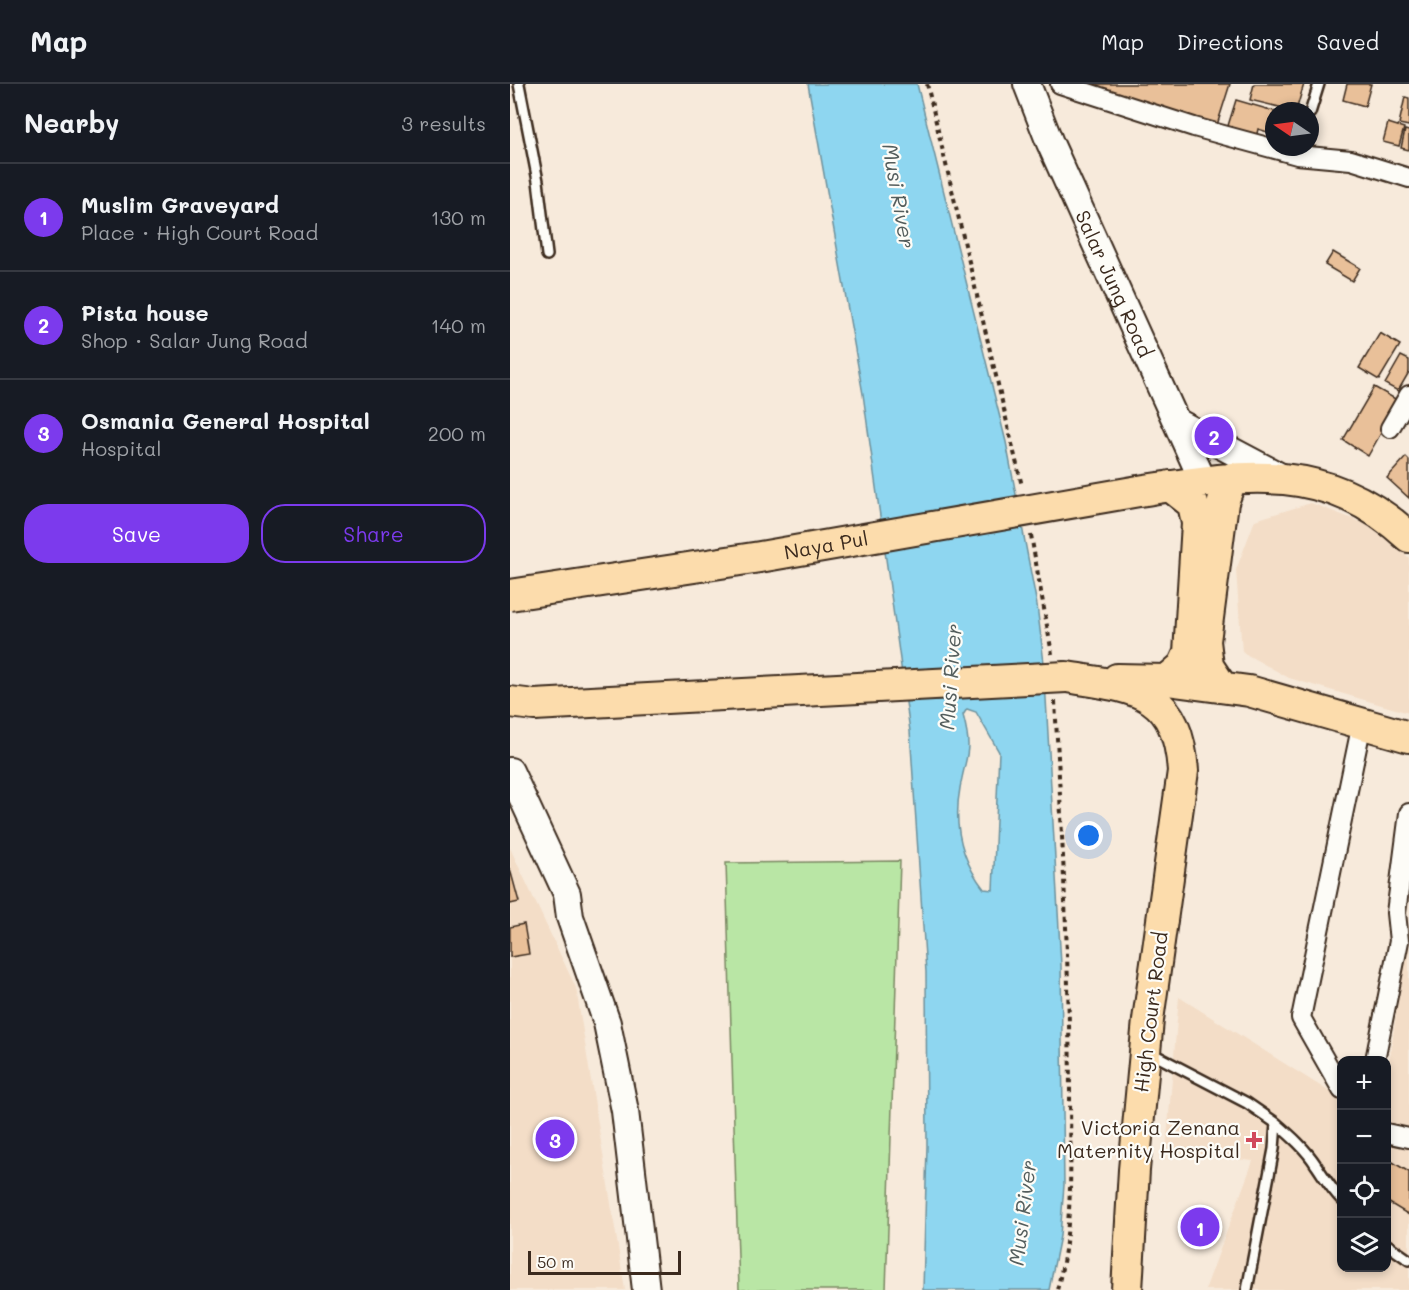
<!DOCTYPE html>
<html lang="en">
<head>
<meta charset="utf-8">
<style>
  body { margin:0; font-family:Mali,sans-serif; background:#242831; color:#f1f3f6 }
  .controls { position:absolute; right:18px; bottom:18px; display:grid; overflow:hidden; border-radius:12px; box-shadow:0 3px 9px #0003 }
  .controls button { width:54px; height:54px; display:grid; place-items:center; padding:0; border:0; border-bottom:2px solid #363941; background:#171b24; color:#f1f3f6; font:30px sans-serif }
  .compass { position:absolute; left:755px; top:18px; width:54px; height:54px; border-radius:50%; background:#171b24; box-shadow:0 3px 9px #0003; rotate:283deg }
  .scale { position:absolute; left:18px; bottom:15px; width:153px; box-sizing:border-box; padding-left:6px; border:3px solid #3b2a1e; border-top:0; font-size:16px; line-height:21px; white-space:nowrap; color:#3b2a1e; -webkit-text-stroke:4px #fdfcf7; paint-order:stroke }
  .you { position:absolute; left:579px; top:752px; width:21px; height:21px; margin:-15px; border:4px solid #fff; border-radius:50%; background:#1a73e8; box-shadow:0 0 0 9px #1a73e833 }
  .badge { display:grid; place-items:center; width:39px; height:39px; border-radius:50%; background:#7c3aed; color:#fff; font-size:20px; font-weight:700 }
  .pin { position:absolute; translate:-50% -50%; border:3px solid #fff; box-shadow:0 2px 6px #0006 }
  .list { margin:0; padding:0; list-style:none }
  h2 { display:flex; justify-content:space-between; align-items:center; height:78px; margin:0; padding:0 24px; font-size:26px }
  h2 small { font-size:20px; font-weight:400; color:#9ea1a6 }
  .list li { display:grid; grid-template-columns:39px 1fr auto; gap:18px; align-items:center; box-sizing:border-box; height:108px; padding:0 24px; border-top:2px solid #363941 }
  .list b { display:block; font-size:22px; white-space:nowrap }
  .list p { margin:0; font-size:20px; white-space:nowrap; color:#9ea1a6 }
  .list em { font-size:20px; font-style:normal; color:#9ea1a6 }
  .actions { display:flex; gap:12px; padding:18px 24px }
  .actions a { flex:1; padding:14px 0; border:2px solid #7c3aed; border-radius:24px; text-align:center; font-size:21px; color:#7c3aed }
  .actions .main { background:#7c3aed; color:#fff }
  .icon { flex:none; width:33px; height:33px; fill:none; stroke:currentColor; stroke-width:2; stroke-linecap:round; stroke-linejoin:round }
  .map { position:relative; flex:none; width:899px; height:1206px; overflow:hidden }
  header { display:flex; align-items:center; gap:36px; box-sizing:border-box; height:84px; padding:0 30px; background:#171b24; border-bottom:2px solid #363941 }
  header strong { font-size:28px }
  nav { display:flex; gap:33px; margin-inline-start:auto; font-size:21px }
  main { display:flex }
  aside { flex:1; background:#171b24 }
  .map>svg:first-child { display:block }
  .built { fill:#f3ddc7 }
  .green { fill:#b9e6a5; stroke:#7a8862; stroke-width:1.5 }
  .water { fill:#8ed6f0; stroke:#6d919c; stroke-width:1.5; fill-rule:evenodd }
  .building { fill:#e9c099; stroke:#3b2a1e; stroke-width:1.5 }
  .lines { fill:none; stroke-linecap:round; stroke-linejoin:round }
  .service-casing { stroke:#3b2a1e; stroke-width:14 }
  .minor-casing { stroke:#3b2a1e; stroke-width:22 }
  .secondary-casing { stroke:#3b2a1e; stroke-width:30 }
  .trunk-casing { stroke:#3b2a1e; stroke-width:34 }
  .path { stroke:#3b2a1e; stroke-width:4; stroke-dasharray:4.5 4.5; stroke-linecap:butt }
  .service { stroke:#fdfcf7; stroke-width:9 }
  .minor { stroke:#fdfcf7; stroke-width:18 }
  .secondary { stroke:#fdfcf7; stroke-width:26 }
  .trunk { stroke:#fcdcac; stroke-width:30 }
  .trunk-bridge-casing { stroke:#3b2a1e; stroke-width:34; stroke-linecap:butt }
  .trunk-bridge { stroke:#fcdcac; stroke-width:30 }
  .poi-dot { fill:#d1495b; stroke:#fdfcf7; stroke-width:2 }
  .labels { text-anchor:middle; stroke-width:4.5; stroke-linejoin:round; paint-order:stroke }
  .street-label { font-size:20px; fill:#3b2a1e; stroke:#fdfcf7 }
  .poi-label { font-size:20px; fill:#3b2a1e; stroke:#fdfcf7; text-anchor:end }
  .water-label { font-size:21px; font-style:italic; fill:#545e5d; stroke:#fdfcf7 }
</style>
</head>
<body>
<header>
<strong>Map</strong>
<nav><a>Map</a><a>Directions</a><a>Saved</a></nav>
</header>
<main>
<aside>
<h2>Nearby<small>3 results</small></h2>
<ul class="list">
<li><span class="badge">1</span><div><b>Muslim Graveyard</b><p>Place · High Court Road</p></div><em>130 m</em></li>
<li><span class="badge">2</span><div><b>Pista house</b><p>Shop · Salar Jung Road</p></div><em>140 m</em></li>
<li><span class="badge">3</span><div><b>Osmania General Hospital</b><p>Hospital</p></div><em>200 m</em></li>
</ul>
<div class="actions"><a class="main">Save</a><a>Share</a></div>
</aside>
<div class="map">
<svg width="899" height="1206" viewBox="0 0 899 1206">
  <rect width="100%" height="100%" fill="#f7eadb"/>
  <filter id="ink" filterUnits="userSpaceOnUse"><feTurbulence type="fractalNoise" baseFrequency=".0167" numOctaves="2"/><feDisplacementMap in="SourceGraphic" scale="12" xChannelSelector="R" yChannelSelector="G"/><feConvolveMatrix kernelMatrix="1 2 1 2 8 2 1 2 1" color-interpolation-filters="sRGB"/></filter>
  <g filter="url(#ink)">
    <path class="built" d="M801 419 869 445 899 474V629L779 594 732 568 726 486 745 436Z
      M0 764 66 904 115 1206H0Z
      M899 843V1206H695L743 1077 656 1066 669 913 831 1015 832 1184H876V998Z"/>
    <path class="green" d="M390 777 376 1206H229L216 779Z"/>
    <path class="water" d="M298 0H407L496 358 527 521 534 579 551 881 554 1101 550 1152 539 1206H413L417 1062 416 888 400 647 353 310ZM457 625 466 628 489 668 483 806 474 805C451 775 443 742 450 704 456 670 463 668 453 631Z"/>
    <path class="building" d="M579 0H720L707 41Z
      M744 0H794L786 27 740 16Z
      M837 0H861L855 22 833 16Z
      M895 13 899 14V42L889 40Z
      M726 16 764 27V50L748 45 746 54 717 45Z
      M878 39 894 44 889 62 873 58Z
      M895 46 899 47V66L891 64Z
      M823 168 850 184 842 197 815 181Z
      M870 249 890 261 869 296 849 284Z
      M891 272 899 276V288L888 307 875 300Z
      M864 303 889 317 858 372 833 356Z
      M896 373 899 376V414L877 394Z
      M0 785 9 818 0 820Z
      M14 840 19 870 0 873V843Z
      M876 1074 899 1088V1131L876 1117Z"/>
    <g class="lines">
      <g class="service-casing">
        <path id="service" d="M9 0 28 97 37 171
          M800 29 809 0
          M639 968 737 1019 766 1039 764 1065 737 1206
          M766 1039C781 1052 796 1065 806 1081 815 1094 821 1105 832 1116
          M876 1160 899 1176"/>
      </g>
      <g class="minor-casing">
        <path id="minor" d="M550 0 684 43 787 71 841 76 899 94
          M880 344 899 311
          M865 976 889 857 886 829 899 729
          M832 1006 791 934 852 639
          M876 1049 899 1054"/>
      </g>
      <g class="secondary-casing">
        <g id="secondary">
          <path id="s1" d="M517 0 540 59 693 397"/>
          <path d="M667 338 771 393"/>
          <path d="M0 687 57 810 60 833 97 939 115 1027 136 1206"/>
        </g>
      </g>
      <g class="trunk-casing">
        <path id="trunk" d="M629 407C731 391 815 375 899 453
          M556 593C626 604 667 605 673 687L638 936 624 1086 617 1206
          M607 595 657 596 739 607 899 653
          M657 596 673 582 679 569 687 439 683 420 660 402
          M712 603 698 582 695 557 713 418 722 394
          M0 618 24 621"/>
      </g>
      <path class="path" d="M417 0 512 402
        M521 451 542 570
        M545 617C552 747 559 877 560 1007 560 1074 564 1141 547 1206"/>
      <use href="#service" class="service"/>
      <use href="#minor" class="minor"/>
      <use href="#secondary" class="secondary"/>
      <use href="#trunk" class="trunk"/>
      <g class="trunk-bridge-casing">
        <g id="trunk-bridge">
          <path id="s2" d="M0 511 250 473 629 407"/>
          <path d="M24 621 556 593"/>
        </g>
      </g>
      <use href="#trunk-bridge" class="trunk-bridge"/>
    </g>
  </g>
  <path class="poi-dot" d="M741 1047h6v6h6v6h-6v6h-6v-6h-6v-6h6z"/>
  <g class="labels">
    <g class="street-label">
      <text dy="7" stroke="none"><textPath href="#s1" startOffset="218">Salar Jung Road</textPath></text>
      <text dy="7" stroke="none"><textPath href="#s2" startOffset="320">Naya Pul</textPath></text>
      <text transform="translate(641 928) rotate(-83)" y="7">High Court Road</text>
    </g>
    <g class="poi-label">
      <text x="730" y="1051">Victoria Zenana<tspan x="730" dy="23">Maternity Hospital</tspan></text>
    </g>
    <g class="water-label">
      <text transform="translate(388 112) rotate(80)" y="7">Musi River</text>
      <text transform="translate(441 593) rotate(-86)" y="7">Musi River</text>
      <text transform="translate(513 1129) rotate(-83)" y="7">Musi River</text>
    </g>
  </g>
</svg>
<div class="controls">
<button>+</button>
<button>−</button>
<button><svg class="icon" aria-label="locate" viewBox="0 0 24 24"><circle cx="12" cy="12" r="6"/><path d="M12 2v4M12 18v4M2 12h4M18 12h4"/></svg></button>
<button><svg class="icon" aria-label="layers" viewBox="0 0 24 24"><path d="M12 4l9 5-9 5-9-5zM3 14l9 5 9-5"/></svg></button>
</div>
<svg class="compass" viewBox="-18 -18 36 36"><path d="M0-13l5 13h-10z" fill="#e53935"/><path d="M0 13l5-13h-10z" fill="#9ea1a6"/></svg>
<div class="scale">50 m</div>
<div class="you"></div>
<div class="pin badge" style="left:690px;top:1143px">1</div>
<div class="pin badge" style="left:704px;top:352px">2</div>
<div class="pin badge" style="left:45px;top:1055px">3</div>
</div>
</main>
</body>
</html>
